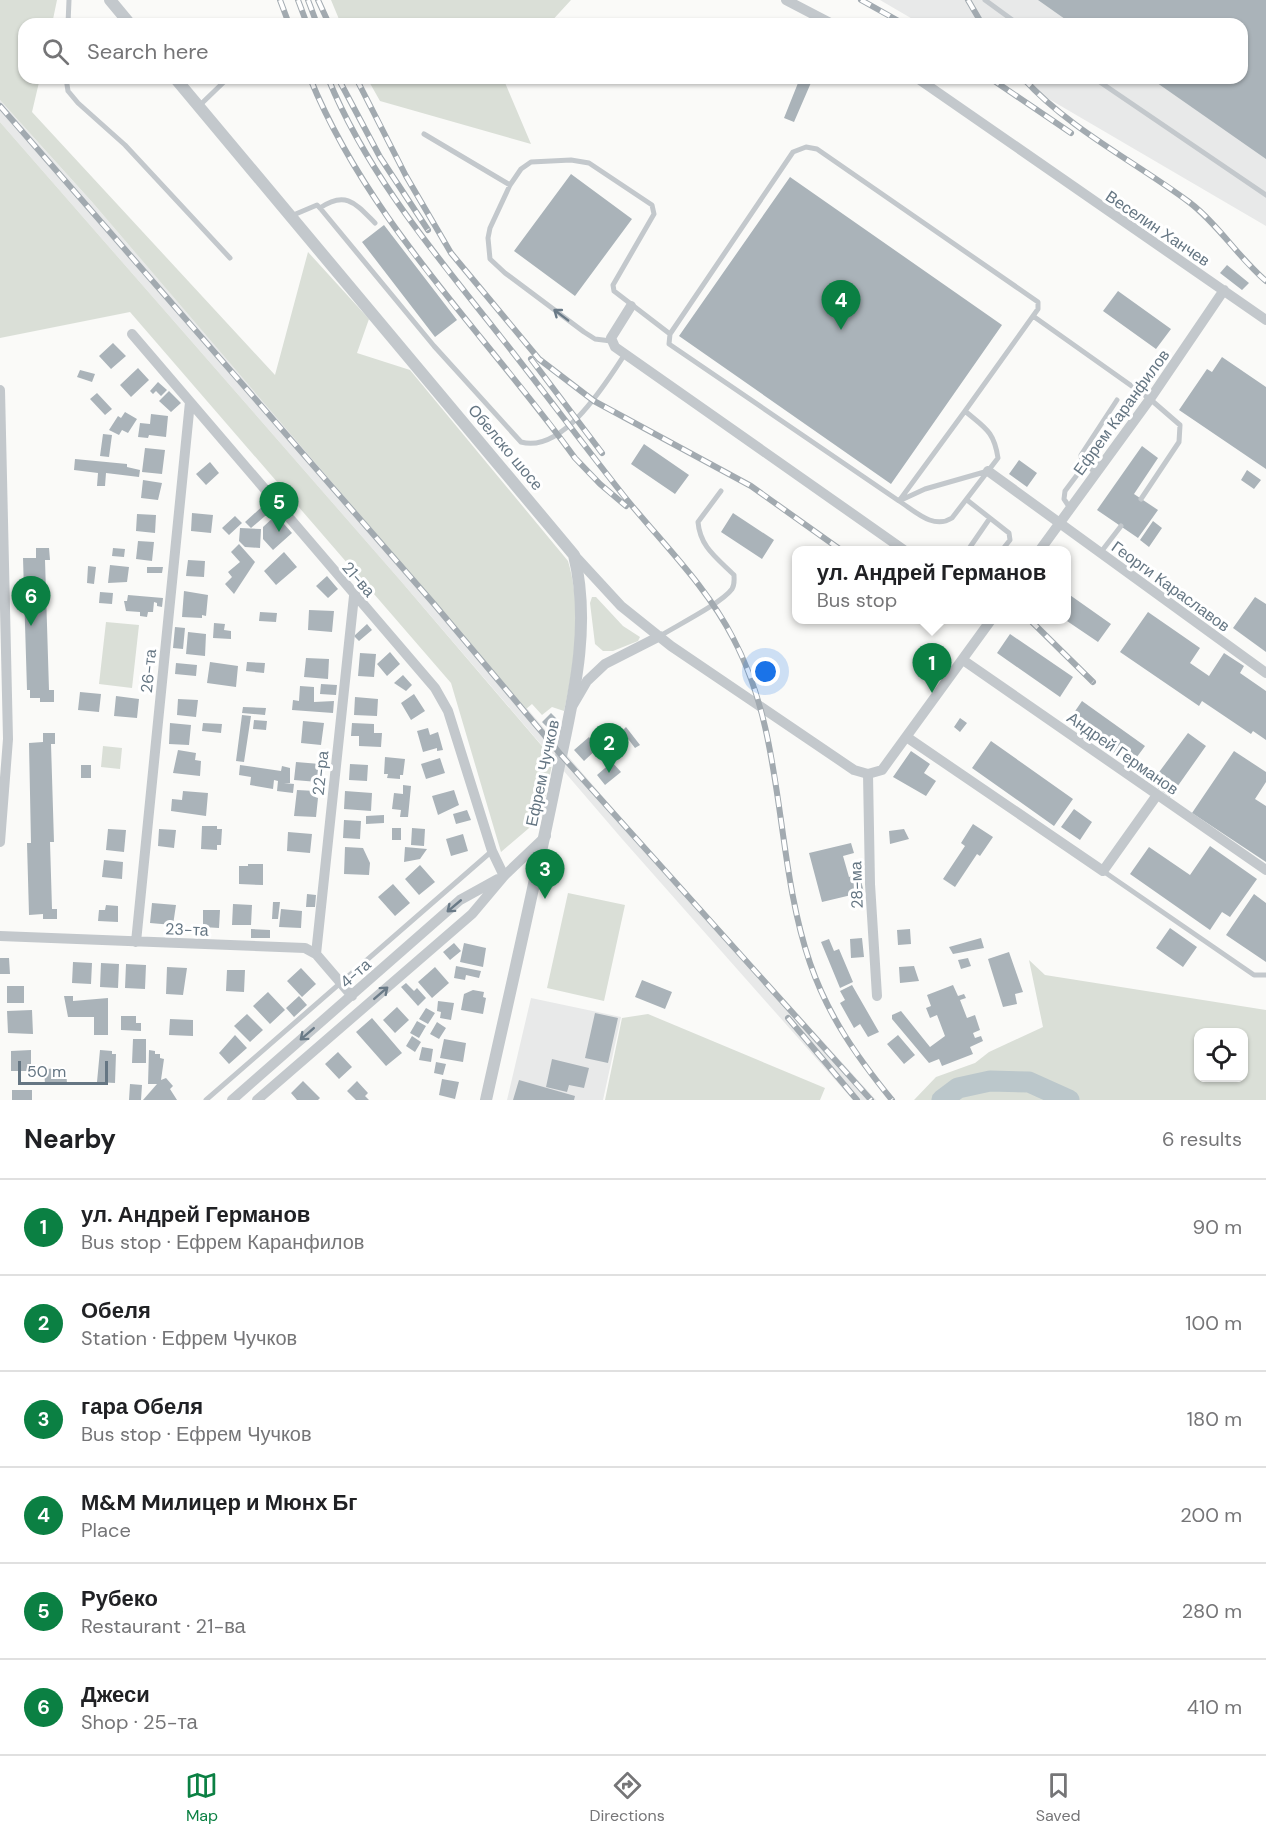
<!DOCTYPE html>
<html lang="en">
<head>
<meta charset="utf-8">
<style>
  body { margin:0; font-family:"DM Sans",sans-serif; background:#f6f6f6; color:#202124 }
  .controls { position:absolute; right:18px; bottom:18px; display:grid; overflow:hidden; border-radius:12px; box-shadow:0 2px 4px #0004 }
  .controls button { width:54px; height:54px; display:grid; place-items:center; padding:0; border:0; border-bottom:2px solid #e0e0e0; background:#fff; color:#202124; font:30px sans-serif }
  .scale { position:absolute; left:18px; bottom:15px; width:90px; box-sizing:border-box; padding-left:6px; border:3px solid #657683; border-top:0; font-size:16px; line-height:21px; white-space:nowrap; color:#657683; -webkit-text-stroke:4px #fff; paint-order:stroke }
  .you { position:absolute; left:766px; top:672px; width:21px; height:21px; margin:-15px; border:4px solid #fff; border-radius:50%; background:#1a73e8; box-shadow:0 0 0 9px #1a73e833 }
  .badge { display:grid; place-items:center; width:39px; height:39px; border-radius:50%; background:#0b8043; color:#fff; font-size:20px; font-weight:700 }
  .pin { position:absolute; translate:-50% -50px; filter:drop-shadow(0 2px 3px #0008) }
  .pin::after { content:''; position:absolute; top:32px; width:21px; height:18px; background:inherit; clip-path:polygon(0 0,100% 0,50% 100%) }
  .popup { position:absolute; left:792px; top:546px; width:279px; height:78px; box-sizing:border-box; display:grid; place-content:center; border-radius:12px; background:#fff; filter:drop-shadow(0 2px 4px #0005); font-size:20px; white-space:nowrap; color:#757577 }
  .popup b { font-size:22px; color:#202124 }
  .popup::after { content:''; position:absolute; left:50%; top:100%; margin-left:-12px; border:12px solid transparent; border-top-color:#fff }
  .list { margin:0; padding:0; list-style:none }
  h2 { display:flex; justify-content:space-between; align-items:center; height:78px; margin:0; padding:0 24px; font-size:26px }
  h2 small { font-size:20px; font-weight:400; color:#757577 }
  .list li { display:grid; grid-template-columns:39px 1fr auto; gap:18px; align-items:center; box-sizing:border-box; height:96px; padding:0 24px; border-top:2px solid #e0e0e0 }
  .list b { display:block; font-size:22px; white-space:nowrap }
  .list p { margin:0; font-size:20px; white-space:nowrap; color:#757577 }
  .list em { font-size:20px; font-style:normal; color:#757577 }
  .icon { flex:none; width:33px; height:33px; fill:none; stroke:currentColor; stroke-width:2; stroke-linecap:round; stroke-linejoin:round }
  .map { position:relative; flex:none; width:1266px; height:1100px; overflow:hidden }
  .search { position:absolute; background:#fff; box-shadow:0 2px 4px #0004; left:18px; right:18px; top:18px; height:66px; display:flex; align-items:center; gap:15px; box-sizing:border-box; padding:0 21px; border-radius:18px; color:#757577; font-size:22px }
  .sheet { height:654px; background:#fff }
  nav { display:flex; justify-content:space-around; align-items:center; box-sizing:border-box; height:84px; border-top:2px solid #e0e0e0; background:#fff; font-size:16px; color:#757577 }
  nav a { display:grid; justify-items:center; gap:3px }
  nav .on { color:#0b8043 }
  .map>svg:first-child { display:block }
  .built { fill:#e8e9e9 }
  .green { fill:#dadfd7; fill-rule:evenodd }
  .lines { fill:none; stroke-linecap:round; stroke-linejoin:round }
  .river { stroke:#bbc7cb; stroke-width:21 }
  .building { fill:#aab3b9 }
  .service { stroke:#c3c8cc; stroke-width:5 }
  .minor { stroke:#c3c8cc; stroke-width:10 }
  .tertiary { stroke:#c3c8cc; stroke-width:12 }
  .rail-casing { stroke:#a2aab0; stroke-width:6 }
  .rail { stroke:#fff; stroke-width:4; stroke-dasharray:11; stroke-linecap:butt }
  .oneway { stroke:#6a7a87 }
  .labels { text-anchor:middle; stroke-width:6; stroke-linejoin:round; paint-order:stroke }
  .street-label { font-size:16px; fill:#657683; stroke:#fff }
</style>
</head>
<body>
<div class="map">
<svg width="1266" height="1100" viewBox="0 0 1266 1100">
  <rect width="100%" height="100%" fill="#fafaf8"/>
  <path class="built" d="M880 0H1266V226L1013 78H1242V24H921Z
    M0 100 92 202 634 833 876 1100H853L623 840 400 580 0 122Z
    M531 998 621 1017 603 1100H507Z"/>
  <path class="green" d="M0 0H57L52 24H24V78H40L32 112 275 375 308 252 369 319 357 353 410 370 568 561C582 608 575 663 564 711L552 707 542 715 532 704 526 709 92 202 0 100Z
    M331 0H571L549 24H341Z
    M367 78H503L531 144 380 101Z
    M0 122 400 580 553 759 542 817 501 852 451 683 130 312 0 338Z
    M592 597H596L623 626 640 637 638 641 613 651H603L595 644 590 603Z
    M106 622 139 625 132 688 99 684Z
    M103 746 122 748 120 769 101 767Z
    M568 893 625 905 604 1001 547 988Z
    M1029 960 1045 975 1266 1010V1100H914L936 1077 975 1063 989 1052 1043 1027ZM1198 1032H1244V1078H1198Z
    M648 1014 825 1088 820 1100H605L622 1018Z"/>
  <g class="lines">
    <path class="river" d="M942 1100 958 1088 990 1081 1029 1082 1069 1100"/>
  </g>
  <path class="building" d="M1038 0H1266V159L1150 78H1242V24H1072Z
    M800 78H813L794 122 784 118Z
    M571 174 632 219 575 296 514 251Z
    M790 177 1002 325 891 484 679 336Z
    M384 225 457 320 435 337 362 242Z
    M1227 265 1249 283 1242 290 1220 273Z
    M1118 291 1171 329 1156 349 1103 311Z
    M113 343 126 356 111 369 99 356Z
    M1222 357 1266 387V469L1179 410 1207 369 1212 372Z
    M138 368 149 380 131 397 120 385Z
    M80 370 95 374 92 382 77 377Z
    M158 382 167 390 161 396 156 391 153 394 150 391Z
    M169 391 181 403 171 412 159 401Z
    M97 393 112 409 105 415 90 399Z
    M125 412 137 419 128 433 122 430 119 435 109 430 118 416 121 418Z
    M151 414 168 416 166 437 149 435 148 438 138 437 140 423 150 424Z
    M103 434 112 435 109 457 100 456Z
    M644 444 689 475 675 494 631 464Z
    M1142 446 1158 458 1134 494 1158 510 1138 538 1097 510Z
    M145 448 165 450 162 474 142 472Z
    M75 459 127 464V467L140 470 139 477 106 473 105 486H97L98 473 74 470Z
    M1019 460 1037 473 1027 487 1009 474Z
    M210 462 219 473 206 485 196 474Z
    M1247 470 1261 480 1254 489 1241 480Z
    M143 480 162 483 158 500 141 498Z
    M265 504 271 511 251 528 245 522Z
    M192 513 213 515 211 533 191 531Z
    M733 513 774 540 762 559 721 532Z
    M137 514 156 515 155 533 136 531Z
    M276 515 292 533 273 550 263 539V527Z
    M235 516 242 523 229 535 222 528Z
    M1153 521 1162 528 1149 547 1140 540Z
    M240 528 261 529 260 548 245 547 239 541Z
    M138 541 154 542 152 561 136 559Z
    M239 544 255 562 234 594 225 584 232 577 228 572 240 562 231 552Z
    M36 548H49L50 560H45L49 690H54V702H40V698H30V690H27L23 558H36Z
    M113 548 125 549 124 557 112 556Z
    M284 552 297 567 276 585 264 571Z
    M188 560 205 561 204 577 186 576Z
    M110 565 129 567 127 582 108 583Z
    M88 566 96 567 94 584 87 583Z
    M147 567H163L162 573H147Z
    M327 576 338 589 328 598 316 586Z
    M184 591 208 595 206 616 202 615V618L182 617Z
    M100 592 113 593 112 604 99 603Z
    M1067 593 1111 624 1098 642 1067 621Z
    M128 595 163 598 162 607 157 606V603L154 602 153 612H148L147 617 140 616V612L126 611 124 601H127Z
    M1255 597 1266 604V652L1233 628Z
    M309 610 334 611 332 632 308 630Z
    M260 612 277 613 276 622 259 621Z
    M1148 612 1200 648 1190 663 1209 676 1224 653 1244 666 1240 673 1266 691V740L1253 731 1251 734 1202 701 1199 706 1120 652Z
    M214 623 225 624 224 630 231 631V639L213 638Z
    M367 624 372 630 359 641 354 636Z
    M175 627 185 628 183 649 173 648Z
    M188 632 206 634 205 656 186 654Z
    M1010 634 1073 677 1060 697 997 653Z
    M390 652 400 664 387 676 377 664Z
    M360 653 376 654 374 677 358 676Z
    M306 658 329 659 328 679 304 677Z
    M210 662 238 666 236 687 207 683Z
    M247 662 265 663 264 673 246 671Z
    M176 663 197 665 196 676 175 674Z
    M403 675 412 685 406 691 394 683Z
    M321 684 337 685 336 695 320 694Z
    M300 686 314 687V702L334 701 333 713 292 710 293 700 299 701Z
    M80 692 101 694 99 712 78 710Z
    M414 694 425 711 411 720 401 703Z
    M116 696 139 699 137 718 114 716Z
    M355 697 378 699 377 716 354 715Z
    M178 699 198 700 196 717 177 715Z
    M1082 701 1145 746 1131 765 1069 720Z
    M243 707 266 708 265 715 242 713Z
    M551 713 561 723 552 732 542 722Z
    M242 715 251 716 244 762 236 761Z
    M960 718 967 723 960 732 954 727Z
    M254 720 267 721 266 730 253 729Z
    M303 721 324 723 321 745 301 743Z
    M170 723 191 725 189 745 169 744Z
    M203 723 222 724 221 733 202 731Z
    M352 723 374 724V733H382L381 747 359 746V736H351Z
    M626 727 640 745 635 748 622 731Z
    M428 728 430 735 438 732 443 750 437 751V748L423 752 417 731Z
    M43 733H55V744H51L54 842H50L52 909H57V919H43V914L29 915 27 843H31L29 743 43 742Z
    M1188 733 1206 746 1170 797 1151 783Z
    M589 737 598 748 584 761 574 750Z
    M991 741 1073 799 1054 826 972 768Z
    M178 750 196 753 195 760 201 761 200 776 173 773Z
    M911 751 930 764 924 773 936 781 926 796 893 777Z
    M1234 751 1266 772V782L1255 799 1266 806V862L1192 813Z
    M385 757 405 759 403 775H400V779L387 778 388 774H384Z
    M440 758 445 773 426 779 421 764Z
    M296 762 320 764 318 782 294 780Z
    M612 762 621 772 605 785 597 775Z
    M350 764 368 765 367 781 349 780Z
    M81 765H91V778H81Z
    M240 765 281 771 282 766 290 768V783H284L294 784 293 793 277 791 278 781 274 780 273 789 250 785 251 777 239 775Z
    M403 785 411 786 408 817H400L401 810 392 809 394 793 403 794Z
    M297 790 316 791 315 797 318 798 316 817 294 816Z
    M454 790 459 805 438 815 432 796Z
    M183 791 208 793 206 816 171 811 172 799 182 800Z
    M345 791 372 793 371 811 344 809Z
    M1074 809 1092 822 1080 840 1061 827Z
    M467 810 471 820 456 824 453 814Z
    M384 815V823L366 824V816Z
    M344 820 361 821 360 839 343 838Z
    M973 824 993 837 980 856 977 854 955 887 943 879 965 846 961 843Z
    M202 826H217V829H222L221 845H217V850L201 849Z
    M392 828H401V840H392Z
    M412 828 425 829 424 846 411 845Z
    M108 829 126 830 124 852 106 850Z
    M159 829 176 830 174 848 158 846Z
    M904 829 909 839 890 844 889 831Z
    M288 832 312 834 310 853 287 851Z
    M463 834 468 851 451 856 446 839Z
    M851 843 854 853 843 856 849 877 859 874 864 892 822 902 809 853Z
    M1210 846 1257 879 1230 917 1222 912 1210 930 1130 874 1149 847 1190 875Z
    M345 847 363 848 370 863 369 875 344 874Z
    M405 847 427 849 420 859 404 862Z
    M104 860 123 862 122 879 102 877Z
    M248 864H263V885L239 884V866H248Z
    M420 865 435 882 419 895 405 879Z
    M393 884 410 903 395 916 378 897Z
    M307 894 316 895 315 907H306Z
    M1254 894 1266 903V962L1226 935Z
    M273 902H280L278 919H272Z
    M152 903 176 905 173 925 150 923Z
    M233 904 252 905 251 925H232Z
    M106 905 118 906V922L98 921 99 910H105Z
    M281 909 302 911 301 928 279 927Z
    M203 910H220L219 928 203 927Z
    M1170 928 1197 947 1183 967 1156 948Z
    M251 929 270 930V938H251Z
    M910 929 911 944 898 945 897 930Z
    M862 938 864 957 851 958 850 939Z
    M981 938 984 948 953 954 949 947Z
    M829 939 834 951 839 949 853 982 840 988 821 942Z
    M454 943 461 951 450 960 443 952Z
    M464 943 486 948 483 967 460 962Z
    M1009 952 1023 992 1015 994 1017 1004 1003 1007 988 959Z
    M0 958H9L10 974H0Z
    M968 958 971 966 961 969 958 960Z
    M73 962 92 963 91 984 72 983Z
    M101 963 119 964 118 988 100 987Z
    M126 964 146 965 145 989 125 988Z
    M456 966 481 971 479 978 466 975 465 980 454 978Z
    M914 966 919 981 900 983 899 967Z
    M167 967 187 968 183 995 166 994Z
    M435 967 449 983 432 998 418 982Z
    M301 968 316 984 302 997 287 981Z
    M227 970H245L244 992 226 991Z
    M642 980 672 992 665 1009 635 997Z
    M406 983 414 991 417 988 426 998 418 1006 401 987Z
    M852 985 879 1032 868 1037 860 1024 854 1028 840 1003 845 1000 840 991Z
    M953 985 958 996 964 994 966 998 960 1000 967 1018 975 1015 980 1030 973 1033 975 1038 981 1036 983 1041 970 1047 973 1054 942 1066 939 1059 929 1063 892 1019V1015L901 1011 930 1047 945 1036 937 1015 930 1018 926 1008 931 1006 927 995Z
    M7 986H24V1003H7Z
    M473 990 484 992 483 997 486 998 483 1014 461 1010 464 994Z
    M268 992 285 1010 270 1024 253 1006Z
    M64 996H73V1001L108 998V1035H94V1017H68Z
    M299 996 307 1005 294 1017 286 1008Z
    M438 1001 454 1003 451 1020 440 1018 441 1012 437 1011Z
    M397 1007 409 1020 395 1033 383 1020Z
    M426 1008 435 1013 428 1024 419 1019Z
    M32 1010 33 1034 8 1033 7 1011Z
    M595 1013 618 1018 608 1063 585 1058Z
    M247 1014 263 1030 250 1042 234 1026Z
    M121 1016H136V1023H141V1031L121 1030Z
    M372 1018 402 1053 386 1066 356 1032Z
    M170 1019 193 1020V1036L169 1035Z
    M417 1021 426 1026 419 1038 410 1033Z
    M437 1022 446 1028 439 1039 430 1034Z
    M235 1035 247 1048 229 1064 219 1053Z
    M898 1035 915 1055 904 1064 887 1044Z
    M412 1036 421 1042 415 1052 406 1046Z
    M133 1039H146V1063H132Z
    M444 1039 466 1043 463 1062 440 1058Z
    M422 1047 433 1049 431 1062 419 1060Z
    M31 1050V1071H11V1051Z
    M100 1050 112 1051V1054H116L115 1083 97 1082Z
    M149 1050 155 1051V1054H160V1058L164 1059 161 1080 166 1078 173 1086 170 1089 177 1100H143L157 1084H148Z
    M338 1052 352 1067 339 1079 325 1064Z
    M552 1059 589 1068 584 1088 569 1085 567 1092 546 1087Z
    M436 1062 446 1064 443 1075 434 1073Z
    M66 1068 67 1084H45L44 1069Z
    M442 1079 459 1082 455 1099 439 1095Z
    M519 1080 575 1096 574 1100H513Z
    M303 1081 320 1098 318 1100H297L291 1093Z
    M357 1081 368 1093 365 1096 369 1100H356L347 1091Z
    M130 1084 142 1085 141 1100H129Z
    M12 1090H32V1100H12Z"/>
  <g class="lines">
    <path class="service" d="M985 0 1018 24
      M68 24 69 0
      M66 78 68 91 78 103 125 145 230 258
      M1094 78 1266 195
      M199 106 228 78
      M424 134 510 185
      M320 208C346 190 356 204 375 223
      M291 216 317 205 320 208 434 346 521 442C563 454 606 383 625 354
      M1033 316 1150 399 1180 425 1179 442 1141 499
      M611 341 595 339 584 332 505 273 490 259 488 238 490 228 510 185 521 169 531 162 571 160 589 163 652 205 654 214 613 285 614 291 670 334
      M965 411 899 501C915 511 933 530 952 518L998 458C994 431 985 428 965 411L1038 309V302L817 149 806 147 793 152 670 334 669 344 899 501 925 489 988 471
      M1096 473 1082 461 1081 455 1117 400
      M967 500 1009 533 1010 540 1002 550
      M1070 508 1064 499 1065 491 1077 475
      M968 550 990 518
      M1101 552 1121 526
      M660 636C676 626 722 603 732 589 735 584 734 580 734 575 717 558 700 547 698 522L721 491
      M1103 871 1254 975H1266
      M206 1100 492 851"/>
    <path class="minor" d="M786 0 832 24
      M917 78 1266 320
      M631 306 611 338 615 347 904 550
      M132 334 435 688 448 711 492 851 504 876
      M0 390 8 739 0 842
      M988 471 1266 673
      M1040 550 1150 399 1224 290
      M574 555 621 606 671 646 854 770 868 774 882 770 991 620
      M963 660 1266 870
      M573 705 587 681 605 664 660 636
      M908 738 1103 871 1157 795
      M868 774 870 884 877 996
      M0 936 305 948 316 954 352 996
      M136 942 190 402
      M316 954 354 596
      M232 1100 460 900 498 879
      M257 1100 472 914 504 876 546 836"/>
    <path class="tertiary" d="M110 0 130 24
      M175 78 574 555C592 629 572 703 557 775 535 884 510 992 486 1100"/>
    <g class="rail-casing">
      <path id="rail" d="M280 0 289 24
        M298 0 307 24
        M308 0 317 24
        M318 0 329 24
        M861 0 904 24
        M968 0 982 24
        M310 78C369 223 485 333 575 458L600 484 626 506
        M328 78C367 174 436 255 500 336 542 389 582 443 624 496 661 542 706 585 733 638 786 737 774 858 810 963 828 1016 857 1057 892 1100
        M338 78 380 157 428 230
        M356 78 406 176 451 253 539 359 594 401 751 486 841 550
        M990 78 1071 133
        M1023 78C1069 129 1134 161 1189 202 1218 224 1238 257 1266 281
        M0 106 434 604 562 756 871 1100
        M531 359 602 453
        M1030 620 1093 682
        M788 1018 857 1100"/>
    </g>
    <use href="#rail" class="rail"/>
  </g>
  <defs><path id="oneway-shaft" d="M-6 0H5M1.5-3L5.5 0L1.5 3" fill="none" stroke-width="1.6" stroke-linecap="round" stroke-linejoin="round" transform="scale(1.5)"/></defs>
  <g class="oneway">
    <use href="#oneway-shaft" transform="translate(561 315) rotate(-143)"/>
    <use href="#oneway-shaft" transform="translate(454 906) rotate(140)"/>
    <use href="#oneway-shaft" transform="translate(381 993) rotate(-41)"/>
    <use href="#oneway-shaft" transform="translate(307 1034) rotate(139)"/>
  </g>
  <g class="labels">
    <g class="street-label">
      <text transform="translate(1158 228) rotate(34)" y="6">Веселин Ханчев</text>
      <text transform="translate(1121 412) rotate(-54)" y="6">Ефрем Каранфилов</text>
      <text transform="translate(506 447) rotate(50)" y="6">Обелско шосе</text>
      <text transform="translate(359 579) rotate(49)" y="6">21-ва</text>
      <text transform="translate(1171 586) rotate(36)" y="6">Георги Караславов</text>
      <text transform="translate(148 671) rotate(-84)" y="6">26-та</text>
      <text transform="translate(1123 753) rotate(35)" y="6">Андрей Германов</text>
      <text transform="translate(320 773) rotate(-84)" y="6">22-ра</text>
      <text transform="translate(542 773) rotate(-78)" y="6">Ефрем Чучков</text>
      <text transform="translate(856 885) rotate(-92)" y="6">28-ма</text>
      <text transform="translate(187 929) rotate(2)" y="6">23-та</text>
      <text transform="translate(355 973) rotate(-41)" y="6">4-та</text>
    </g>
  </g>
</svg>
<div class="controls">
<button><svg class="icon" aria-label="locate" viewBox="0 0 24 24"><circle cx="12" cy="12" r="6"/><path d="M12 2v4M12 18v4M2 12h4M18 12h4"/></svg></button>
</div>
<div class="scale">50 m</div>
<div class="you"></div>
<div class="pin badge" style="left:932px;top:693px">1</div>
<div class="popup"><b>ул. Андрей Германов</b>Bus stop</div>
<div class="pin badge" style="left:609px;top:773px">2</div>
<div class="pin badge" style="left:545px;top:899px">3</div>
<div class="pin badge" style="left:841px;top:330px">4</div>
<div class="pin badge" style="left:279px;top:532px">5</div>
<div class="pin badge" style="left:31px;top:626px">6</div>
<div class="search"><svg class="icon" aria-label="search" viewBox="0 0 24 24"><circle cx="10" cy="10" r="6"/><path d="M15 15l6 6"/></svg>Search here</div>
</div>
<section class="sheet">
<h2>Nearby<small>6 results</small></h2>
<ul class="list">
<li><span class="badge">1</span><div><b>ул. Андрей Германов</b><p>Bus stop · Ефрем Каранфилов</p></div><em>90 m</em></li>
<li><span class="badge">2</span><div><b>Обеля</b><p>Station · Ефрем Чучков</p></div><em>100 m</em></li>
<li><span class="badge">3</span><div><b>гара Обеля</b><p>Bus stop · Ефрем Чучков</p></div><em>180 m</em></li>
<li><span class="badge">4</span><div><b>М&amp;M Mилицер и Мюнх Бг</b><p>Place</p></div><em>200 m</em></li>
<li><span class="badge">5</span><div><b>Рубеко</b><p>Restaurant · 21-ва</p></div><em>280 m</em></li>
<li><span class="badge">6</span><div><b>Джеси</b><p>Shop · 25-та</p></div><em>410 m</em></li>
</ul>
</section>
<nav>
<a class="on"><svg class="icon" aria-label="map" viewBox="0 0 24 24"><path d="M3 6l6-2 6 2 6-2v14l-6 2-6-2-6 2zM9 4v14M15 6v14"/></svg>Map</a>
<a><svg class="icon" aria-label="directions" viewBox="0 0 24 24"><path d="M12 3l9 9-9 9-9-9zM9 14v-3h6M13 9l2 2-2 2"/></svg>Directions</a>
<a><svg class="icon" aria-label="saved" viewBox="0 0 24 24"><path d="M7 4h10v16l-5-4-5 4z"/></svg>Saved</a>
</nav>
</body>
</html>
